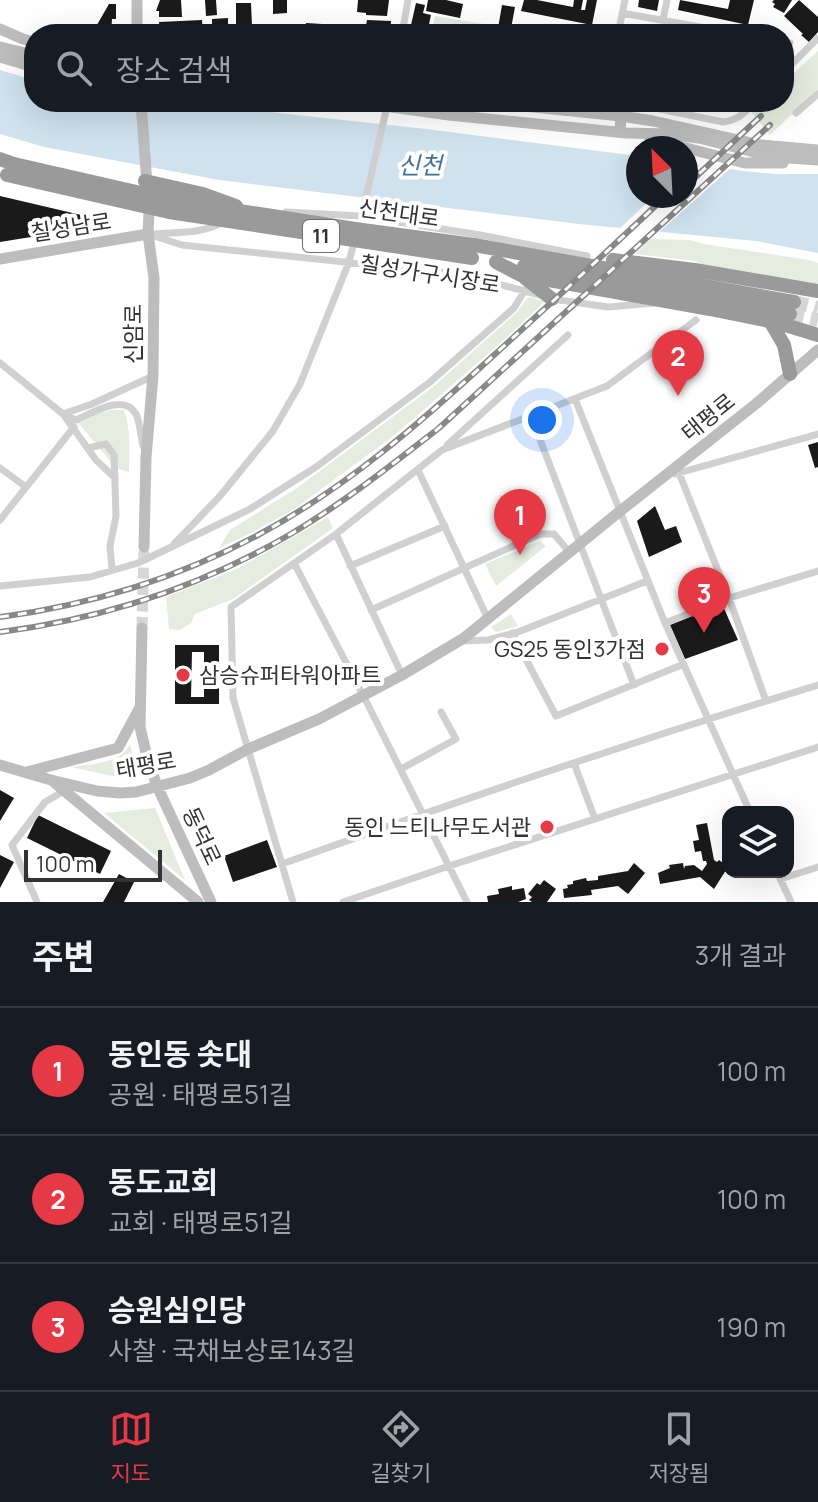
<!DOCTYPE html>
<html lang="ko">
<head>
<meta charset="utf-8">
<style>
  body { margin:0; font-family:Manrope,"Noto Sans KR",sans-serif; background:#20242c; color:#f1f3f6 }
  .controls { position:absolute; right:24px; bottom:24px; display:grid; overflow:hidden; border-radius:16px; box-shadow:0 8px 32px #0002 }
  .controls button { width:72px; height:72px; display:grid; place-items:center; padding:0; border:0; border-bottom:2px solid #363941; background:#171b24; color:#f1f3f6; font:40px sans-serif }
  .compass { position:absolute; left:626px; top:136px; width:72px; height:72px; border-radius:50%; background:#171b24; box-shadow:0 8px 32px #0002; rotate:336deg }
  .scale { position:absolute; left:24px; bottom:20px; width:138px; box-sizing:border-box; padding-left:8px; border:4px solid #333; border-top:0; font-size:22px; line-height:28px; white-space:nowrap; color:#333; -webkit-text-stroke:6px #fff; paint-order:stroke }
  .you { position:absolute; left:542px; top:420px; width:28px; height:28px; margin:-20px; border:6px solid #fff; border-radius:50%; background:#1a73e8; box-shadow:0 0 0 12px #1a73e833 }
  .badge { display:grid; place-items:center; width:52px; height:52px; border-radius:50%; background:#e63946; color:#fff; font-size:26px; font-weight:700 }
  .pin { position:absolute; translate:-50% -66px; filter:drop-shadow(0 2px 4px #0008) }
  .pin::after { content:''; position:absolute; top:42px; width:28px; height:24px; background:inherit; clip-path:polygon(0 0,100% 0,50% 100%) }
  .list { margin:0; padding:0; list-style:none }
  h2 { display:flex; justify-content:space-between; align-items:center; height:104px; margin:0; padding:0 32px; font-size:34px }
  h2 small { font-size:26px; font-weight:400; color:#9ea1a6 }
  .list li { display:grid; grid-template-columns:52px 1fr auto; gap:24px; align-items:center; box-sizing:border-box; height:128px; padding:0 32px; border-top:2px solid #363941 }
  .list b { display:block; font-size:30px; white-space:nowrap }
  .list p { margin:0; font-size:26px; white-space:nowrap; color:#9ea1a6 }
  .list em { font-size:26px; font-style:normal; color:#9ea1a6 }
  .icon { flex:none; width:44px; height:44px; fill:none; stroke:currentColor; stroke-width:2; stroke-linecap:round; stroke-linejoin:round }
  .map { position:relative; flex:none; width:818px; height:902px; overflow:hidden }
  .search { position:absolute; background:#171b24; box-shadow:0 8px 32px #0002; left:24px; right:24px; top:24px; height:88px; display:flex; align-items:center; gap:20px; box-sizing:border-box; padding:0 28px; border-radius:32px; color:#9ea1a6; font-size:30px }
  .sheet { height:488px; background:#171b24 }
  nav { display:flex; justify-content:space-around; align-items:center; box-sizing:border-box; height:112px; border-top:2px solid #363941; background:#171b24; font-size:22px; color:#9ea1a6 }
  nav a { display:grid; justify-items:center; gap:4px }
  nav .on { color:#e63946 }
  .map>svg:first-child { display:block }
  .green { fill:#e6ecdf }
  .water { fill:#cfe2ee }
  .pier { fill:#fff }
  .building { fill:#1a1a1a; fill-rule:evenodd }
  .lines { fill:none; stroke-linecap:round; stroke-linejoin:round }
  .secondary-tunnel { stroke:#d6d6d6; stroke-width:11; stroke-dasharray:11 5.5; stroke-linecap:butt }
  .highway-tunnel { stroke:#d6d6d6; stroke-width:14; stroke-dasharray:14 7; stroke-linecap:butt }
  .street { stroke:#d0d0d0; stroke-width:7 }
  .secondary { stroke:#bdbdbd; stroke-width:11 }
  .highway { stroke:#9a9a9a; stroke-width:14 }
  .rail-casing { stroke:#888; stroke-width:6 }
  .rail { stroke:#fff; stroke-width:3; stroke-dasharray:9; stroke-linecap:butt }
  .street-bridge { stroke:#d0d0d0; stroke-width:7 }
  .highway-bridge { stroke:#9a9a9a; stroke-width:14 }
  .poi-dot { fill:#e63946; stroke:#fff; stroke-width:3 }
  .labels { text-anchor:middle; stroke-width:8; stroke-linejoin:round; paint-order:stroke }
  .shield { fill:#fff; stroke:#707070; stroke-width:2 }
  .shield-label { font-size:20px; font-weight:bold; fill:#333 }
  .street-label { font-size:22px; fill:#333; stroke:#fff }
  .poi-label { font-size:22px; fill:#333; stroke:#fff; text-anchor:end }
  .water-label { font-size:24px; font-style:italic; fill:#3f7597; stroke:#fff }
</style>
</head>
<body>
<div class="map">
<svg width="818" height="902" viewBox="0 0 818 902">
  <rect width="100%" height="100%" fill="#fff"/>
  <path class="green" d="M435 16 490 25 488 34H431Z
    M818 51V90L770 135 751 112 762 102H784V82Z
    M650 239 689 240 704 244 809 260 818 263V286L702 264 695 261 635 254Z
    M528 297 545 301 506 338 396 434 293 510 249 534 219 548 230 530 297 488 433 387 517 312Z
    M111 410H124C131 430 129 452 129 472L116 468 76 420Z
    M328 517 333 528 233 599 195 614 191 623 180 630 169 629 166 597 239 568Z
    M540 541 546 546 496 586 485 564Z
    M511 614 518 626 496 632 491 627Z
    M130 744 137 768 134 772 117 777 71 767C90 764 121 764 130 744Z
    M155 808 185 880 104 813Z"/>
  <path class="water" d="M0 70 34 80V102H178L426 129 638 156V196H686V161L742 171 776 174H818V253L756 241 579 224 219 180 44 147 0 134Z"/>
  <path class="pier" d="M694 158 733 166 656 235 616 232 654 196H686V165Z"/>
  <path class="building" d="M160 0H181L182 17H159V11H156Z
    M205 0H216L217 15 206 16Z
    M273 0H287V13L273 14Z
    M358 0H389L387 16 366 15V13L357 12Z
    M428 0H446L463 4 460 18 426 11Z
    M524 0H537L573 7 574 0H583L581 10H585L587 0H597L592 25 521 11Z
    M639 0H659L657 11 638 7Z
    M680 0 728 9 730 0H754L748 25 678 10Z
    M774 0H792L784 13 773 7 775 4 772 2Z
    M799 0 818 17V32L809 42 801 35 803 34 784 16Z
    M236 3H251L252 26 291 25V34H236Z
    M416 3 425 5 423 13 431 15 428 29 411 25Z
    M109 4H116V19H112L111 34H94V30Z
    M502 5 515 7 510 34H497Z
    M228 18V34H212V19Z
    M202 20 203 34H160L159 22Z
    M367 20 391 21 390 34H347L348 24 366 26Z
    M306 23 338 25 337 34H305Z
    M49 28 60 29 59 34H48Z
    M726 102H740L739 109 726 107Z
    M0 196 94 218 93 227 0 242Z
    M818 442V467L815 468 808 445Z
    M655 506 665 530 676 526 682 542 649 557 637 521Z
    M722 604 738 640 685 659 670 625Z
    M175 645H219V704H175ZM192 652H204V697H191Z
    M0 790 14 798 0 821Z
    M38 815 111 851 100 874 27 838Z
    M707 823 714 860 717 862 719 860 728 867 714 889 700 877 660 884 658 873 670 868 669 865 683 863 684 869 685 866 694 865 702 871 707 864 706 861H703L701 851 695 852 693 841 699 840 696 825Z
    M267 840 277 867 233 882 224 856Z
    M0 855 14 862 0 888Z
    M634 863 645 873 628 894 618 886 591 890 592 895 564 898 563 889 568 888 567 885 573 884V881L586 878 587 881 598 880V876L628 871Z
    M119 874 134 882 124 902H103Z
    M544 880 556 889 547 902H532L529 900 532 897 528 894 537 883 540 885Z
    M512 886V890L524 888 526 899 518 902H488L487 896 499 894 498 889Z"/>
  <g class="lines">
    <path class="secondary-tunnel" d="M142 628 144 547"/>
    <path class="highway-tunnel" d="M794 302 818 308
      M790 314 818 320"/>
    <path class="street" d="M622 13 739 34
      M663 20 667 0
      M402 34 408 0
      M618 34 625 0
      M784 42 790 43
      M784 72 818 38
      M626 102 723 122C738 120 745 113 755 102
      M796 113 818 94
      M286 212 360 216 480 235 587 256
      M148 234 182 245 459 274 540 295
      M154 234C179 232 201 234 224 222
      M552 299 608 307 655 303
      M0 363 63 414 96 460 115 478
      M575 399 665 623 750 812
      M63 414 92 404 153 376
      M531 416 634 685
      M69 417 76 420C91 414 124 392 136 414 140 423 141 437 143 446
      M447 445 568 335
      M88 448 106 444 114 455 116 516 110 546 112 570
      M0 468 26 487
      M418 470 488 619
      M679 473 729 598 766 701
      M675 474 818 434
      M0 520 74 427
      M336 534 402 675
      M174 544 220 496 273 431 300 384 349 262 355 238
      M294 563 363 695 467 902
      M350 566 445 526
      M0 586 90 577 138 563 250 509 316 467 430 382 514 308 525 290
      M371 610 540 534H554L570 553
      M665 623 729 598 818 571
      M512 633 556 716 684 664
      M460 641 488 640 518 632 647 581
      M574 763 595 819
      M401 769 456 739 441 712
      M282 864C459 800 638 740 818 685
      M777 872 791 902
      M780 879 818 867
      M37 902 12 845 45 802 64 791
      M293 902 233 698 231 607 336 534 442 450 607 386 696 320
      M343 902 449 866 818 747"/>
    <path class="secondary" d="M0 29 23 39 34 42
      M137 34V0
      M0 47 34 55
      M0 57 34 67
      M141 102 149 212 148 234 154 278 153 376 146 457 144 547
      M356 102 449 115 626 133 667 134 699 138 773 157 818 160
      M483 102 621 116 653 121 761 145 818 150
      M564 102 610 108 621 116 620 132
      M650 139 685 148
      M686 148 745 163H783
      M0 259 148 234
      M142 628 140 727 147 757 157 786 211 902
      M0 765 51 780 97 791 120 793 136 792 190 778 209 770 248 749 319 719 402 675 464 638 619 512 757 403 818 350
      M27 772 118 748 139 709
      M55 783 198 902"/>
    <path class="highway" d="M0 159 14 164
      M145 181 203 194 236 206
      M474 245 794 302
      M613 260 695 270 818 291
      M496 262 521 275 710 309 779 323 818 335
      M524 266 790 314
      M525 278 552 299
      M770 321 784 345 790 374"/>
    <g class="rail-casing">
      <path id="rail" d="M686 186 761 116
        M0 617C90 605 178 578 258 535 346 488 420 423 493 356 551 303 609 250 666 196
        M0 632C102 619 200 587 289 535 342 504 390 466 439 428L770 125"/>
    </g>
    <use href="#rail" class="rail"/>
    <path class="street-bridge" d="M365 201 388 102"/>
    <path class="highway-bridge" d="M14 164 176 201 355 229 474 245
      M7 175 169 212 472 258"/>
  </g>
  <g class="poi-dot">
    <circle cx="662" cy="649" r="8"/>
    <circle cx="183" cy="675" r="8"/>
    <circle cx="547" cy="827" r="8"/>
  </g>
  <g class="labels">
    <rect class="shield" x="303" y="220" width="36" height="32" rx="6"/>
    <g class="shield-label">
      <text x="321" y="243">11</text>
    </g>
    <g class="street-label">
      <text transform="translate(399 213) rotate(8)" y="8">신천대로</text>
      <text transform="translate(71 227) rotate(-9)" y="8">칠성남로</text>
      <text transform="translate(430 274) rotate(9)" y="8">칠성가구시장로</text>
      <text transform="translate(133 334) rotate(-90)" y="8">신암로</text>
      <text transform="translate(708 417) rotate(-39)" y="8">태평로</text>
      <text transform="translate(146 765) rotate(-10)" y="8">태평로</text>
      <text transform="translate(202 836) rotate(65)" y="8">동덕로</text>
    </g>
    <g class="poi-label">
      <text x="646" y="657">GS25 동인3가점</text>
      <text x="199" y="683" text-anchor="start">삼승슈퍼타워아파트</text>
      <text x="531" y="835">동인 느티나무도서관</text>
    </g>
    <g class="water-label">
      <text x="420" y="174">신천</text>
    </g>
  </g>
</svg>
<div class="controls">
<button><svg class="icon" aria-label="layers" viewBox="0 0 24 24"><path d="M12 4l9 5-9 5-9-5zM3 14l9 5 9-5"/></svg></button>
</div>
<svg class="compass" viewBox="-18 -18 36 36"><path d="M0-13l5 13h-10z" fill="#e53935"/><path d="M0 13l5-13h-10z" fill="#9ea1a6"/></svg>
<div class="scale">100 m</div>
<div class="you"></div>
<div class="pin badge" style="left:520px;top:555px">1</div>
<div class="pin badge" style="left:678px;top:396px">2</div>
<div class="pin badge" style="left:704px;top:633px">3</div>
<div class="search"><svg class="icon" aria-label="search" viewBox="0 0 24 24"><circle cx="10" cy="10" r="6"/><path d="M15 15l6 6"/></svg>장소 검색</div>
</div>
<section class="sheet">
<h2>주변<small>3개 결과</small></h2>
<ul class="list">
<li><span class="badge">1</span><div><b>동인동 솟대</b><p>공원 · 태평로51길</p></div><em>100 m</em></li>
<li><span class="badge">2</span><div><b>동도교회</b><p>교회 · 태평로51길</p></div><em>100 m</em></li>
<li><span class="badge">3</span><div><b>승원심인당</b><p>사찰 · 국채보상로143길</p></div><em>190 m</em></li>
</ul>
</section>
<nav>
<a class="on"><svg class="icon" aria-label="map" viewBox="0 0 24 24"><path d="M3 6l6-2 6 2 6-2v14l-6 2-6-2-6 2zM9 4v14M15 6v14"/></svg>지도</a>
<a><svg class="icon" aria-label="directions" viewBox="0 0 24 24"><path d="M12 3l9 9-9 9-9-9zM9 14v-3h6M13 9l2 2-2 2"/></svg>길찾기</a>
<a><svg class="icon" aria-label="saved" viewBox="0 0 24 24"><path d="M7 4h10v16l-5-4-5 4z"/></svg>저장됨</a>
</nav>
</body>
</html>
